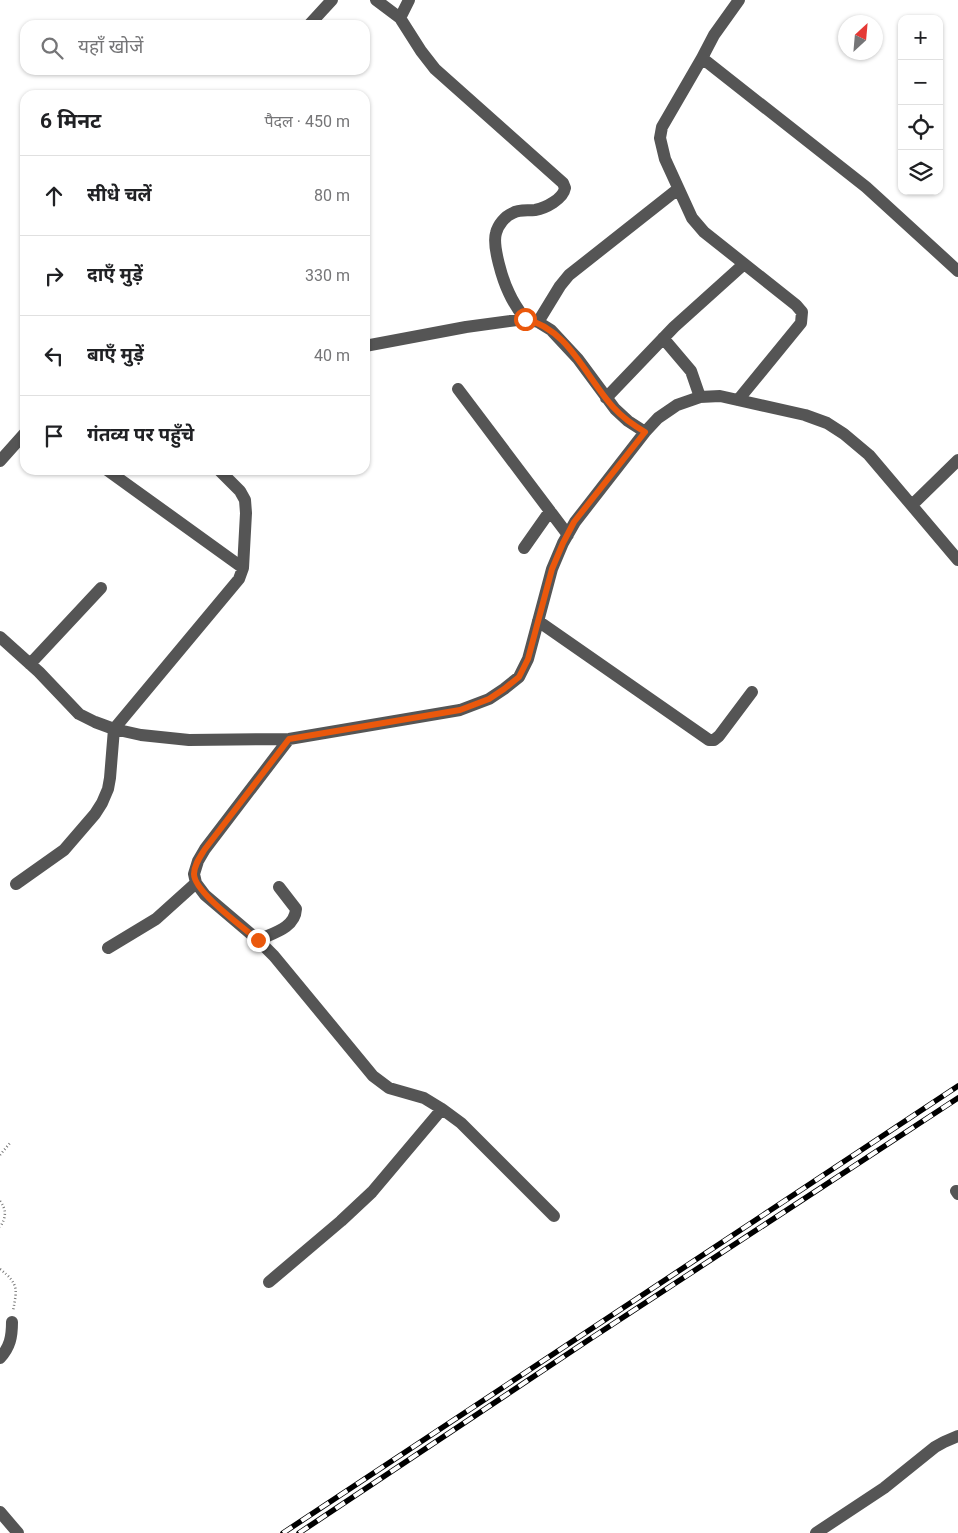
<!DOCTYPE html>
<html lang="hi">
<head>
<meta charset="utf-8">
<style>
  body { margin:0; font-family:Roboto,"Noto Sans Devanagari",sans-serif; background:#f6f6f6; color:#202124 }
  .controls { position:absolute; right:15px; top:15px; display:grid; overflow:hidden; border-radius:10px; box-shadow:0 1px 4px #0004 }
  .controls button { width:45px; height:45px; display:grid; place-items:center; padding:0; border:0; border-bottom:1px solid #e0e0e0; background:#fff; color:#202124; font:25px sans-serif }
  .compass { position:absolute; left:838px; top:15px; width:45px; height:45px; border-radius:50%; background:#fff; box-shadow:0 1px 4px #0004; rotate:26deg }
  .stop { position:absolute; width:15px; height:15px; margin:-11px; border:4px solid #ea580c; border-radius:50%; background:#fff }
  .stop.end { background:#ea580c; border-color:#fff; box-shadow:0 1px 5px #0008 }
  .list { margin:0; padding:0; list-style:none }
  h2 { display:flex; justify-content:space-between; align-items:center; height:65px; margin:0; padding:0 20px; font-size:21px }
  h2 small { font-size:16px; font-weight:400; color:#757577 }
  .list li { display:grid; grid-template-columns:32px 1fr auto; gap:15px; align-items:center; box-sizing:border-box; height:80px; padding:0 20px; border-top:1px solid #e0e0e0 }
  .list b { display:block; font-size:19px; white-space:nowrap }
  .list em { font-size:16px; font-style:normal; color:#757577 }
  .icon { flex:none; width:28px; height:28px; fill:none; stroke:currentColor; stroke-width:2; stroke-linecap:round; stroke-linejoin:round }
  .map { position:relative; flex:none; width:958px; height:1533px; overflow:hidden }
  .search { position:absolute; background:#fff; box-shadow:0 1px 4px #0004; left:20px; top:20px; width:350px; height:55px; display:flex; align-items:center; gap:12px; box-sizing:border-box; padding:0 18px; border-radius:15px; color:#757577; font-size:19px }
  .panel { position:absolute; background:#fff; box-shadow:0 1px 4px #0004; left:20px; top:90px; width:350px; height:385px; border-radius:15px }
  .map>svg:first-child { display:block }
  .lines { fill:none; stroke-linecap:round; stroke-linejoin:round }
  .path { stroke:#777; stroke-width:2.5; stroke-dasharray:1 2.5; stroke-linecap:butt }
  .minor { stroke:#555; stroke-width:12 }
  .rail-casing { stroke:#000; stroke-width:5.5 }
  .rail { stroke:#fff; stroke-width:4; stroke-dasharray:11; stroke-linecap:butt }
  .route { stroke:#ea580c; stroke-width:6 }
</style>
</head>
<body>
<div class="map">
<svg width="958" height="1533" viewBox="0 0 958 1533">
  <rect width="100%" height="100%" fill="#fff"/>
  <g class="lines">
    <path class="path" d="M0 1155 10 1143
      M0 1201C7 1210 6 1218 0 1227
      M0 1269C19 1284 17 1289 13 1311"/>
    <path class="minor" d="M376 0 400 18 421 51 435 69 563 183 565 188C563 199 546 208 535 210 528 211 519 209 513 213 505 216 498 225 496 233 492 246 503 281 509 293 513 302 519 311 525 319
      M739 0 714 35 702 58 866 187 958 271
      M400 18 409 0
      M309 25 332 0
      M702 58 662 127 660 138 665 159 692 218 704 232 796 305 802 312 801 323 738 400
      M538 322 560 286 569 275 678 189
      M663 338 691 371 700 397
      M365 346 466 327 525 319 538 322 551 330 578 359 615 409 628 421 645 432
      M458 389 568 535
      M606 398 674 327 744 264
      M0 461 25 433
      M107 470 243 568
      M912 505 958 460
      M524 548 550 511
      M538 621 709 740H714L719 736 752 692
      M0 637 39 672 79 714 95 722 114 729 141 735 189 740 289 739 460 710 489 699 504 689 519 677 528 659 552 569 563 543 575 522 645 432 658 418 677 405 700 397 720 396 805 415 827 423 844 434 869 455 958 560
      M30 664 101 588
      M289 739 205 849 198 861 194 874 196 883 205 895 258 940 274 956 373 1076 389 1088 424 1098 442 1109 461 1123 554 1216
      M16 884 64 850 95 814 102 803 108 789 110 778 114 729 239 579 243 568 246 513 245 500 240 491 219 470
      M258 940C273 933 295 928 296 909L279 887
      M108 948 156 919 196 883
      M956 1191 958 1194
      M269 1282 341 1221 372 1192 442 1109
      M0 1358C10 1347 12 1337 12 1322
      M0 1512 18 1533
      M816 1533 884 1488 935 1447 944 1442 958 1436"/>
    <g class="rail-casing">
      <path id="rail" d="M283 1533 958 1086
        M299 1533 590 1339 958 1098"/>
    </g>
    <use href="#rail" class="rail"/>
  </g>
  <g class="lines">
    <path class="route" d="M258 940C244 928 194 892 194 874 194 865 200 857 205 849L289 739 460 710 489 699 504 689 519 677 528 659 552 569 563 543 574 522 645 432C633 425 623 418 614 408 586 378 569 329 525 319"/>
  </g>
</svg>
<div class="controls">
<button>+</button>
<button>−</button>
<button><svg class="icon" aria-label="locate" viewBox="0 0 24 24"><circle cx="12" cy="12" r="6"/><path d="M12 2v4M12 18v4M2 12h4M18 12h4"/></svg></button>
<button><svg class="icon" aria-label="layers" viewBox="0 0 24 24"><path d="M12 4l9 5-9 5-9-5zM3 14l9 5 9-5"/></svg></button>
</div>
<svg class="compass" viewBox="-18 -18 36 36"><path d="M0-13l5 13h-10z" fill="#e53935"/><path d="M0 13l5-13h-10z" fill="#757577"/></svg>
<div class="stop" style="left:525px;top:319px"></div>
<div class="stop end" style="left:258px;top:940px"></div>
<div class="search"><svg class="icon" aria-label="search" viewBox="0 0 24 24"><circle cx="10" cy="10" r="6"/><path d="M15 15l6 6"/></svg>यहाँ खोजें</div>
<section class="panel">
<h2>6 मिनट<small>पैदल · 450 m</small></h2>
<ul class="list">
<li><svg class="icon" aria-label="ahead" viewBox="0 0 24 24"><path d="M12 20V5M6 11l6-6 6 6"/></svg><div><b>सीधे चलें</b></div><em>80 m</em></li>
<li><svg class="icon" aria-label="right" viewBox="0 0 24 24"><path d="M7 20v-9h11M14 6l5 5-5 5"/></svg><div><b>दाएँ मुड़ें</b></div><em>330 m</em></li>
<li><svg class="icon" aria-label="left" viewBox="0 0 24 24"><path d="M17 20v-9H6M10 6l-5 5 5 5"/></svg><div><b>बाएँ मुड़ें</b></div><em>40 m</em></li>
<li><svg class="icon" aria-label="arrive" viewBox="0 0 24 24"><path d="M6 21V4h12l-3 4 3 4H6"/></svg><div><b>गंतव्य पर पहुँचे</b></div></li>
</ul>
</section>
</div>
</body>
</html>
